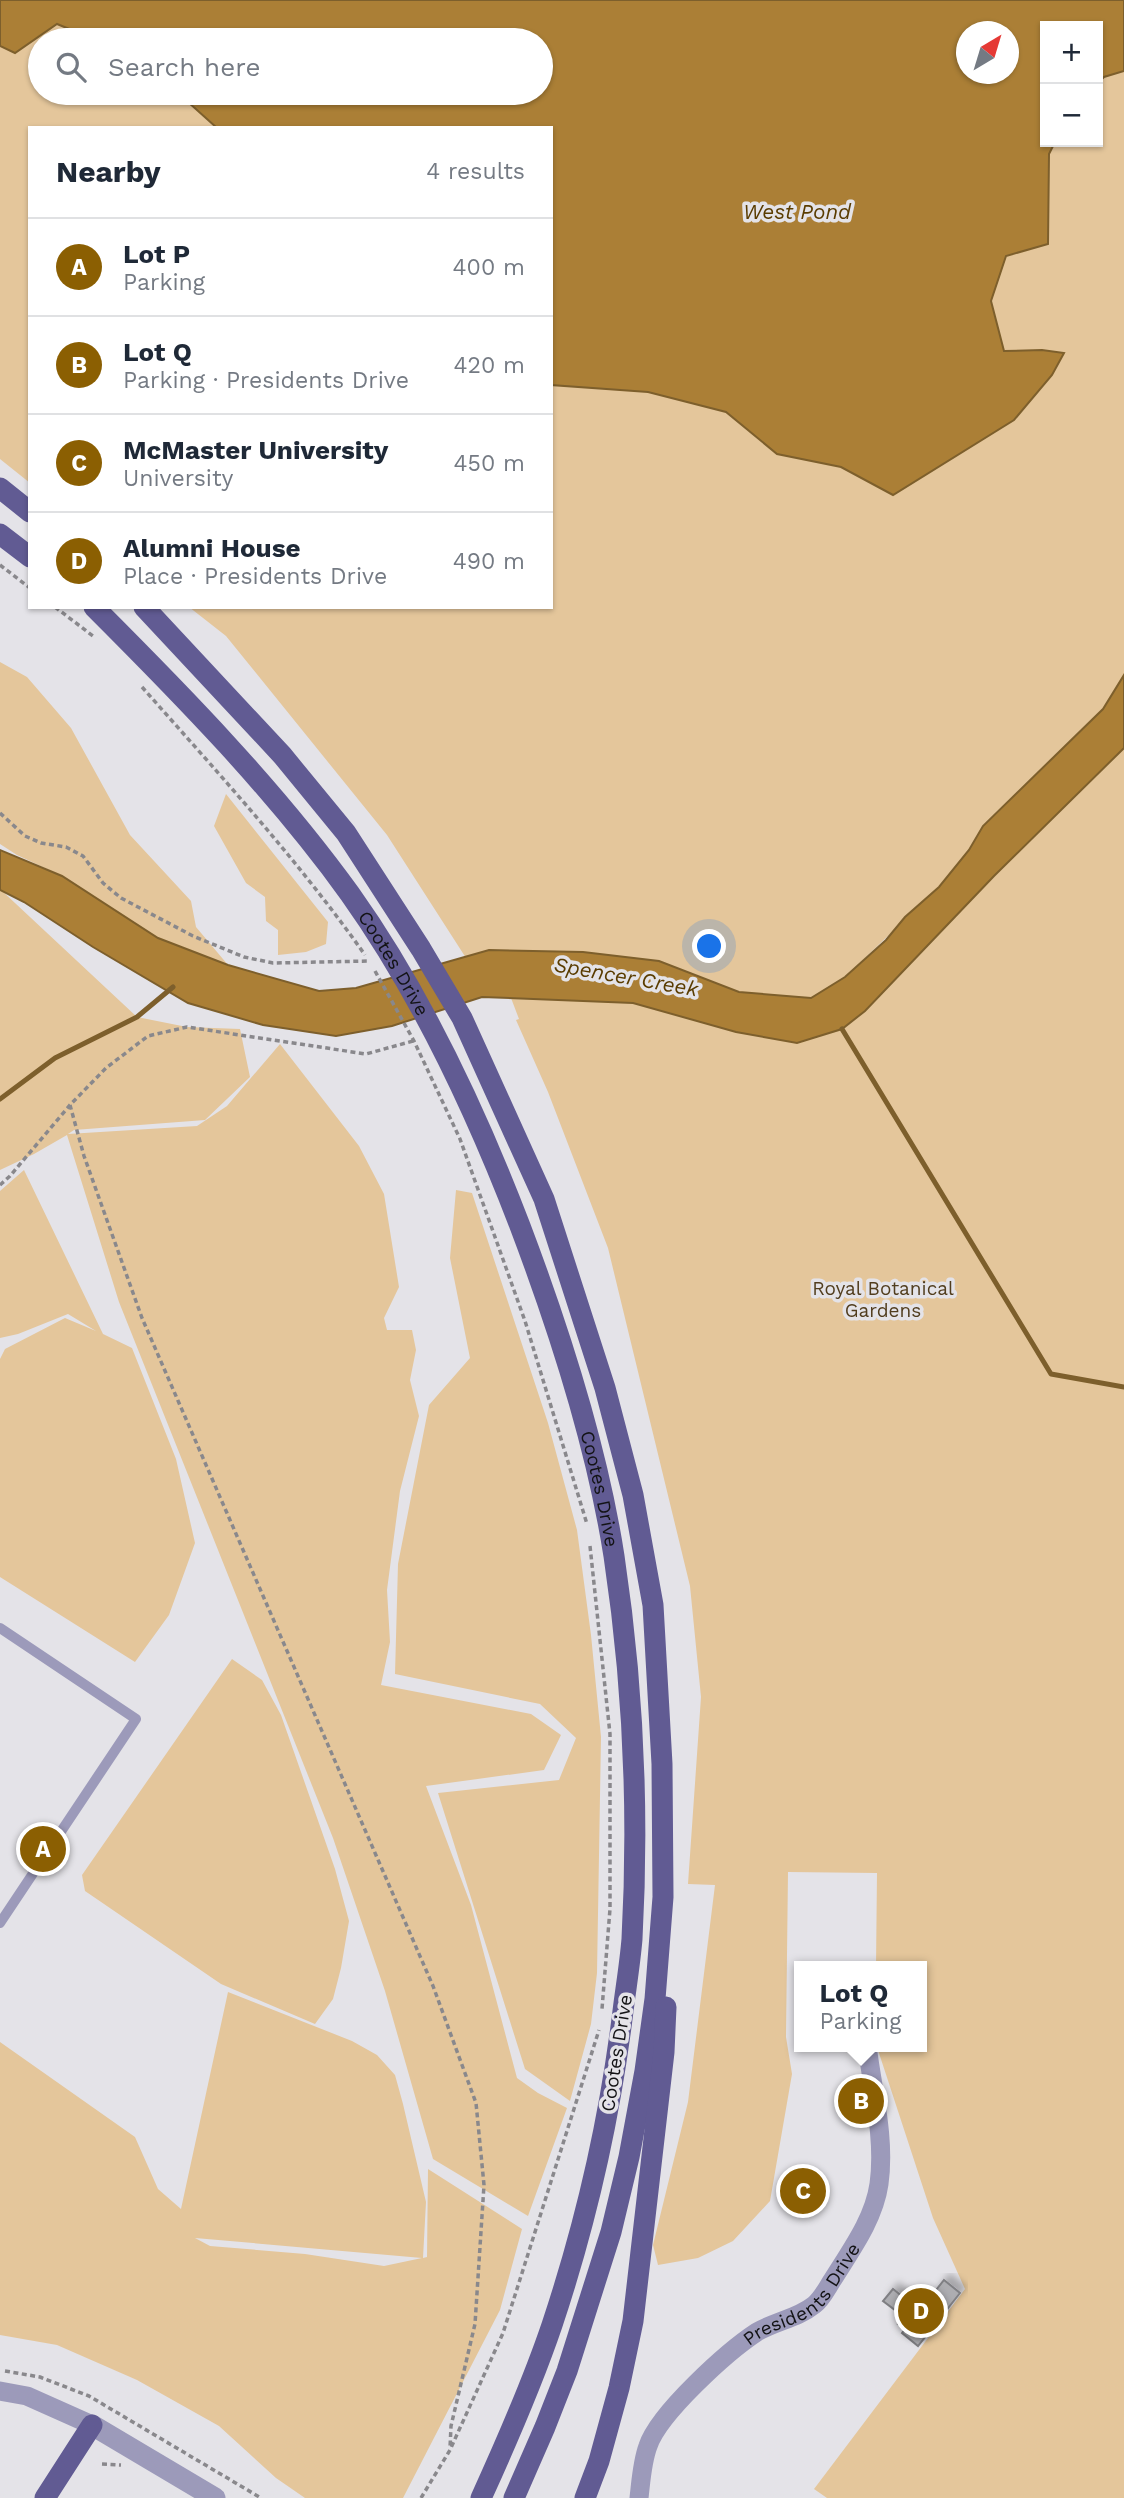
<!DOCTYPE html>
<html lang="en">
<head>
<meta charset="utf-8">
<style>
  body { margin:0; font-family:"Work Sans",sans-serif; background:#f6f6f7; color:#1f2937 }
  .controls { position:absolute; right:21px; top:21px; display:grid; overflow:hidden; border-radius:0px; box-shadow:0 2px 5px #0004 }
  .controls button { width:63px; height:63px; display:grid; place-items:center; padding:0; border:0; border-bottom:2px solid #e0e1e3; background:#fff; color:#1f2937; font:35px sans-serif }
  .compass { position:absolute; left:956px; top:21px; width:63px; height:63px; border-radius:50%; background:#fff; box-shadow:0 2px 5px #0004; rotate:38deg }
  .you { position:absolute; left:710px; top:947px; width:24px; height:24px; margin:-18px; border:5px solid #fff; border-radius:50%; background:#1a73e8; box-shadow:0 0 0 10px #1a73e833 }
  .badge { display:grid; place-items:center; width:46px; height:46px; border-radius:50%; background:#8b5f02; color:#fff; font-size:23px; font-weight:700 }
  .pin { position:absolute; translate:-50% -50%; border:4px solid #fff; box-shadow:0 2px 7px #0006 }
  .popup { position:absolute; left:794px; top:1961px; width:133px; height:91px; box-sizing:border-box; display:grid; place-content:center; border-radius:0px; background:#fff; filter:drop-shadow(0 2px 5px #0005); font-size:23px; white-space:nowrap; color:#747a83 }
  .popup b { font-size:26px; color:#1f2937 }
  .popup::after { content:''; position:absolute; left:50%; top:100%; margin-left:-14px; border:14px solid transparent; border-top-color:#fff }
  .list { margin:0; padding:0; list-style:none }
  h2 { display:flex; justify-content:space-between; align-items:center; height:91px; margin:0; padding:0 28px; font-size:30px }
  h2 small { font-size:23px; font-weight:400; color:#747a83 }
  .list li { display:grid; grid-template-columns:46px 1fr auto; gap:21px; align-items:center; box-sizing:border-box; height:98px; padding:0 28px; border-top:2px solid #e0e1e3 }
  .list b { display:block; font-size:26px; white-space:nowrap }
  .list p { margin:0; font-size:23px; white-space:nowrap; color:#747a83 }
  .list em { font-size:23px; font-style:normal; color:#747a83 }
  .icon { flex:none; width:38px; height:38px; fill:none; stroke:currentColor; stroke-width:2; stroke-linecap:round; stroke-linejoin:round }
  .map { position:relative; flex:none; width:1124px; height:2498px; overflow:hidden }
  .search { position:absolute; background:#fff; box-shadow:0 2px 5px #0004; left:28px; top:28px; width:525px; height:77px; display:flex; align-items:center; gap:18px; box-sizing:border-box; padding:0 24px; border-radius:38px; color:#747a83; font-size:26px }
  .panel { position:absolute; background:#fff; box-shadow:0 2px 5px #0004; left:28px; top:126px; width:525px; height:483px; border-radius:0px }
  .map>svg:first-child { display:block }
  .green { fill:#e4c69b; fill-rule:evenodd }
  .water { fill:#ab7f36; stroke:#7d5f2c; stroke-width:2; fill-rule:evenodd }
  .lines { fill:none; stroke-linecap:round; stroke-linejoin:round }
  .stream { stroke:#7d5f2c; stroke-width:5 }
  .building { fill:#adadb1; stroke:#7f7f83; stroke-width:2; filter:url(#shadow) }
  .path { stroke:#89888c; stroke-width:3.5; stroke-dasharray:5 3.5; stroke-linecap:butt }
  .service { stroke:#9c9aba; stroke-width:10 }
  .minor { stroke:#9c9aba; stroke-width:19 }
  .tertiary { stroke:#9c9aba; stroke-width:21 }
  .primary { stroke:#615b93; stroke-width:21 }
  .labels { text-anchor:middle; stroke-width:7; stroke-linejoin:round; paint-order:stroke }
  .street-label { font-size:19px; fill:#131315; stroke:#e4e3e8 }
  .park-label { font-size:19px; fill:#513d1e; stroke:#e4e3e8 }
  .water-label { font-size:21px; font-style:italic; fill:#5a3c00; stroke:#e4e3e8 }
</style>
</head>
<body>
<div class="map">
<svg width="1124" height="2498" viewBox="0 0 1124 2498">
  <defs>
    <filter id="shadow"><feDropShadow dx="6" dy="-6" stdDeviation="3.5" flood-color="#0004"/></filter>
  </defs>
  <rect width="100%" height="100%" fill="#e4e3e8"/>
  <path class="green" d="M0 0 183 40H40V93H229L263 128H30V483L0 459Z
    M1124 71V675L1103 709 983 826 969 850 939 887 845 977 811 998 739 992 659 961 583 952 489 950 466 958 387 835 226 636 189 607H551V330L746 374 1042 350 1004 351 991 301 985 258 1048 242 1049 154 1055 142H1098V83L1104 77Z
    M0 662 27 677 71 728 130 835 191 901 196 927 228 965 158 938 62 876 17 855 0 844Z
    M1124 748V2498H827L814 2489 965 2289 933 2218 877 2047H922V1966H876L877 1873 788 1872 786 2037 792 2074 770 2201 733 2241 698 2258 658 2265 653 2245 688 2102 715 1885 688 1884 701 1697 690 1586 608 1248 548 1092 516 1020 519 1019 511 998 633 1003 736 1032 797 1043 842 1029 865 1011 994 876Z
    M226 794 328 922 326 944 306 952 278 955V930L266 921 265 897 246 883 214 826Z
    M0 889 137 1017 187 1027 240 1029 250 1077 205 1120 74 1130 68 1134 197 1126 227 1106 280 1044 359 1146 384 1194 399 1287 384 1318 387 1330H412L416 1350 410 1380 419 1416 400 1491 387 1590 390 1642 381 1685 531 1714 561 1735 544 1770 426 1786 471 1905 517 2078 538 2093 567 2108 528 2216 433 2159 385 1991 333 1838 119 1302 67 1135 34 1154 0 1170Z
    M24 1170 103 1334 132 1348 176 1459 195 1543 169 1615 135 1662 0 1577V1359L5 1349 65 1318 96 1331 68 1314 18 1334 0 1338V1191Z
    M456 1190 472 1193 548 1423 577 1530 591 1635 601 1737 597 1973 591 2024 570 2101 525 2069 438 1793 559 1780 576 1738 540 1704 395 1674 398 1564 429 1405 470 1358 450 1258Z
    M232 1659 262 1680 281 1715 335 1869 349 1921 341 1968 333 1999 315 2024 221 1984 85 1891 82 1875Z
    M228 1992 352 2041 377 2055 395 2075 403 2104 426 2202 423 2258 427 2257 428 2169 522 2229 500 2310 403 2498H305L276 2478 219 2426 137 2380 57 2345 0 2335V2042L135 2137 158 2189 181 2209ZM195 2238 422 2258 384 2266 305 2254 210 2246Z"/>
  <path class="water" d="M0 0H1124V71L1104 77 1098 83V26H1045V142H1055L1049 154 1048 244 1006 256 991 301 1004 351 1042 350 1064 353 1052 375 1014 420 893 495 841 467 777 454 726 412 648 392 551 385V128H217L178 93H541V40H96L57 24 15 53 0 46ZM967 32H1009V74H967Z
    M1124 675V748L994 876 865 1011 842 1029 797 1043 736 1032 633 1003 482 997 392 1026 336 1036 263 1025 188 1003 93 947 24 902 0 890V850L62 876 158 938 228 965 319 991 356 988 489 950 583 952 659 961 739 992 811 998 845 977 886 940 905 917 939 887 969 850 983 826 1103 709Z"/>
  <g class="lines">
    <path class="stream" d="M842 1029 1051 1374 1124 1387
      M0 1099 55 1058 137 1017 173 987"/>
  </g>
  <path class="building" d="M944 2280 960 2293 918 2346 902 2333 905 2329 898 2324 904 2317 883 2301 893 2289 913 2305 918 2298 925 2304Z"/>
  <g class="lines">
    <path class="path" d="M0 565 30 588
      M55 607 93 636
      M142 687C219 774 298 860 365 955
      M0 813 25 836 41 843 66 847 83 856 103 883 121 898 193 936 244 957 273 963 369 961
      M375 971 414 1041 460 1139 525 1321 587 1524
      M413 1041 366 1054 187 1027 148 1036 106 1068 70 1105 84 1156 142 1318 433 1986 476 2103 484 2185 475 2324 451 2426 450 2448
      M0 1185 10 1176 70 1105
      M590 1546 610 1734V1909L602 2009
      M5 2371 40 2377 89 2396 261 2498
      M102 2464 121 2465
      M421 2498 450 2450 503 2333 599 2030"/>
    <path class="service" d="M0 1628 136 1719 0 1923"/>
    <g class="minor">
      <path d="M0 2391 27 2396 92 2425"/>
      <path id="s1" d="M639 2498C641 2481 642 2462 648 2446 659 2413 728 2351 757 2332 776 2321 798 2318 814 2305 822 2299 827 2288 833 2279 851 2250 874 2219 879 2184 885 2141 874 2096 868 2053"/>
    </g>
    <path class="tertiary" d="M92 2425 215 2498"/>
    <g class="primary">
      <path d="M0 488 30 512"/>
      <path d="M0 534 30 557"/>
      <path id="s2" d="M94 607C184 697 275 790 350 894 422 995 476 1111 520 1226 559 1329 597 1447 614 1556 633 1682 639 1811 632 1939 630 1963 626 1987 623 2011 610 2118 586 2223 552 2325 532 2384 507 2441 481 2498"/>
      <path d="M144 607 282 755 346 833 421 949 462 1018 544 1199 605 1388 633 1495 653 1605 662 1764 663 1897 655 1999 645 2071 629 2157 611 2232 567 2371 545 2427 514 2498"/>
      <path d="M45 2498 92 2425"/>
      <path d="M585 2498 599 2461 619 2388 633 2321 664 2052 666 2007"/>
    </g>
  </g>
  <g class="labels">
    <g class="street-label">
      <text dy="7" stroke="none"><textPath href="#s2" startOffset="467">Cootes Drive</textPath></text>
      <text dy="7" stroke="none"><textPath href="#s2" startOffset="1034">Cootes Drive</textPath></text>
      <text transform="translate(616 2053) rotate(-81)" y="7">Cootes Drive</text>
      <text dy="7" stroke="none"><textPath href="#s1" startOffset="273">Presidents Drive</textPath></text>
    </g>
    <g class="park-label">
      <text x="883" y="1295">Royal Botanical<tspan x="883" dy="22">Gardens</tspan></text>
    </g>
    <g class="water-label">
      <text x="797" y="219">West Pond</text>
      <text transform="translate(626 977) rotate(10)" y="7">Spencer Creek</text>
    </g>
  </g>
</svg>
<div class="controls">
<button>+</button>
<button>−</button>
</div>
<svg class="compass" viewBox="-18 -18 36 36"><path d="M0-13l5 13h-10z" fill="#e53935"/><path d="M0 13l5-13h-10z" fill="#747a83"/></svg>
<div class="you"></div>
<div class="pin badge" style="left:43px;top:1849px">A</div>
<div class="pin badge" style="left:861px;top:2101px">B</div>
<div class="popup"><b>Lot Q</b>Parking</div>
<div class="pin badge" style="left:803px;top:2191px">C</div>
<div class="pin badge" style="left:921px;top:2311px">D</div>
<div class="search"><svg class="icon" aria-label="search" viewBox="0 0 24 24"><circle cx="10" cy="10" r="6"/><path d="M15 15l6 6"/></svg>Search here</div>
<section class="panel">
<h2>Nearby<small>4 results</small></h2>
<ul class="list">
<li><span class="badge">A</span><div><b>Lot P</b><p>Parking</p></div><em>400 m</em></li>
<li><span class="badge">B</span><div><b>Lot Q</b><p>Parking · Presidents Drive</p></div><em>420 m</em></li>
<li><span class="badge">C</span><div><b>McMaster University</b><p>University</p></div><em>450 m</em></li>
<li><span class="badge">D</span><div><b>Alumni House</b><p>Place · Presidents Drive</p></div><em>490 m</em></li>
</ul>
</section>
</div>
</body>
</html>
